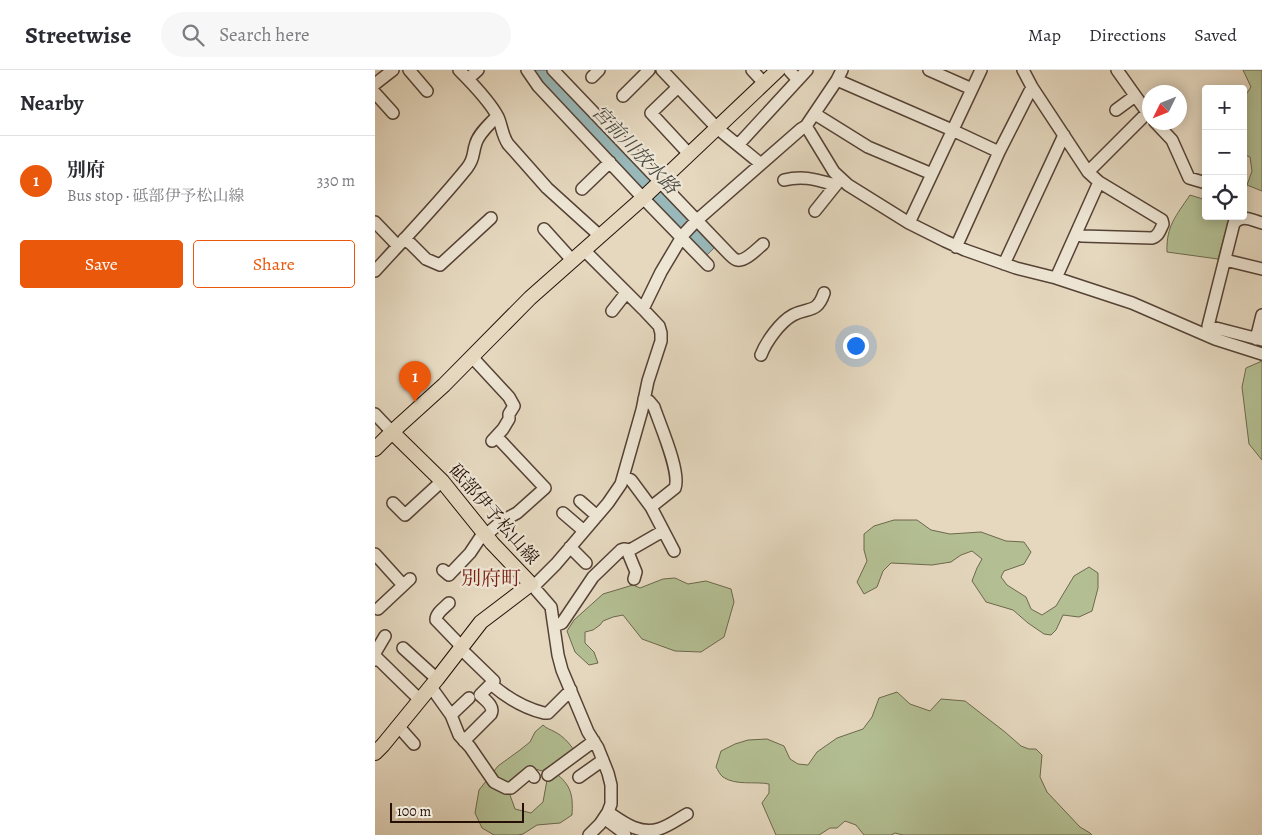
<!DOCTYPE html>
<html lang="en">
<head>
<meta charset="utf-8">
<style>
  body { margin:0; font-family:Alegreya,"Noto Serif JP",serif; background:#f7f7f7; color:#2b2b33 }
  .controls { position:absolute; right:15px; top:15px; display:grid; overflow:hidden; border-radius:5px; box-shadow:0 2px 12px #0003 }
  .controls button { width:45px; height:45px; display:grid; place-items:center; padding:0; border:0; border-bottom:1px solid #e1e1e2; background:#fff; color:#2b2b33; font:25px sans-serif }
  .compass { position:absolute; left:767px; top:15px; width:45px; height:45px; border-radius:50%; background:#fff; box-shadow:0 2px 12px #0003; rotate:227deg }
  .scale { position:absolute; left:15px; bottom:12px; width:134px; box-sizing:border-box; padding-left:5px; border:2px solid #251007; border-top:0; font-size:14px; line-height:18px; white-space:nowrap; color:#251007; -webkit-text-stroke:4px #eee6d5; paint-order:stroke }
  .you { position:absolute; left:480px; top:275px; width:18px; height:18px; margin:-12px; border:4px solid #fff; border-radius:50%; background:#1a73e8; box-shadow:0 0 0 8px #1a73e833 }
  .badge { display:grid; place-items:center; width:32px; height:32px; border-radius:50%; background:#ea580c; color:#fff; font-size:16px; font-weight:700 }
  .pin { position:absolute; translate:-50% -41px; filter:drop-shadow(0 1px 2px #0008) }
  .pin::after { content:''; position:absolute; top:26px; width:18px; height:15px; background:inherit; clip-path:polygon(0 0,100% 0,50% 100%) }
  .list { margin:0; padding:0; list-style:none }
  h2 { display:flex; justify-content:space-between; align-items:center; height:65px; margin:0; padding:0 20px; font-size:21px }
  h2 small { font-size:16px; font-weight:400; color:#7c7c81 }
  .list li { display:grid; grid-template-columns:32px 1fr auto; gap:15px; align-items:center; box-sizing:border-box; height:90px; padding:0 20px; border-top:1px solid #e1e1e2 }
  .list b { display:block; font-size:19px; white-space:nowrap }
  .list p { margin:0; font-size:16px; white-space:nowrap; color:#7c7c81 }
  .list em { font-size:16px; font-style:normal; color:#7c7c81 }
  .actions { display:flex; gap:10px; padding:15px 20px }
  .actions a { flex:1; padding:11px 0; border:1px solid #ea580c; border-radius:5px; text-align:center; font-size:18px; color:#ea580c }
  .actions .main { background:#ea580c; color:#fff }
  .icon { flex:none; width:28px; height:28px; fill:none; stroke:currentColor; stroke-width:2; stroke-linecap:round; stroke-linejoin:round }
  .map { position:relative; flex:none; width:887px; height:765px; overflow:hidden }
  header { display:flex; align-items:center; gap:30px; box-sizing:border-box; height:70px; padding:0 25px; background:#fff; border-bottom:1px solid #e1e1e2 }
  header strong { font-size:24px }
  nav { display:flex; gap:28px; margin-inline-start:auto; font-size:18px }
  .search { width:350px; height:45px; background:#f7f7f7; display:flex; align-items:center; gap:12px; box-sizing:border-box; padding:0 18px; border-radius:28px; color:#7c7c81; font-size:19px }
  main { display:flex }
  aside { flex:1; background:#fff }
  .map>svg:first-child { display:block }
  .green { fill:#b3bf93; stroke:#6c684d }
  .water { fill:#98b8b9; stroke:#6a7572 }
  .lines { fill:none; stroke-linecap:round; stroke-linejoin:round }
  .minor-casing { stroke:#554235; stroke-width:14 }
  .major-casing { stroke:#251007; stroke-width:16 }
  .minor { stroke:#eee6d5; stroke-width:11 }
  .major { stroke:#e5d8bf; stroke-width:14 }
  .labels { text-anchor:middle; stroke-width:4.5; stroke-linejoin:round; paint-order:stroke }
  .street-label { font-size:18px; fill:#251007; stroke:#eee6d5 }
  .water-label { font-size:19px; font-style:italic; fill:#4d4b45; stroke:#eee6d5 }
  .quarter-label { font-size:20px; fill:#7a1f14; stroke:#eee6d5 }
</style>
</head>
<body>
<header>
<strong>Streetwise</strong>
<div class="search"><svg class="icon" aria-label="search" viewBox="0 0 24 24"><circle cx="10" cy="10" r="6"/><path d="M15 15l6 6"/></svg>Search here</div>
<nav><a>Map</a><a>Directions</a><a>Saved</a></nav>
</header>
<main>
<aside>
<h2>Nearby<small></small></h2>
<ul class="list">
<li><span class="badge">1</span><div><b>別府</b><p>Bus stop · 砥部伊予松山線</p></div><em>330 m</em></li>
</ul>
<div class="actions"><a class="main">Save</a><a>Share</a></div>
</aside>
<div class="map">
<svg width="887" height="765" viewBox="0 0 887 765">
  <rect width="100%" height="100%" fill="#e5d8bf"/>
  <filter id="stains"><feTurbulence type="fractalNoise" baseFrequency=".004" numOctaves="4"/><feColorMatrix values="0 0 0 0 .2 0 0 0 0 .09 0 0 0 0 .02 0 0 0 .5 -.17"/></filter>
  <radialGradient id="worn" r=".72"><stop offset=".6" stop-color="#630" stop-opacity="0"/><stop offset="1" stop-color="#630" stop-opacity=".3"/></radialGradient>
  <path class="green" d="M868 0H887V121L872 115 877 101 875 87 868 84V29L876 17Z
    M815 125 831 130V146H855L843 189 792 182C791 156 801 146 815 125Z
    M887 291V390L874 374 867 317 871 298Z
    M519 450H542L556 460 575 464 606 462 631 471 649 472 656 482 649 494 629 501 626 507 632 515 651 527 656 539 667 545 681 536 699 506 714 497 723 503V518L717 541 704 547 688 545 681 560 676 565 669 564 653 553 638 540 611 532 597 511 602 498 607 489 597 481 586 485 576 492 557 495 516 493 508 501 502 517 489 524 482 512 492 491 489 480V464L499 456Z
    M300 508 313 514 331 511 356 519 359 532 349 567 326 582 300 581 267 569 248 545 238 547 228 551 225 555 218 560 210 562V573L219 582 223 593 214 595 200 582 192 561 199 550 228 524 258 515 265 518 288 509Z
    M522 622 535 634 555 641 566 629 590 631 630 662 646 676 654 679H661L667 685 665 707 672 722 705 757 715 763 717 765H528L520 763 516 765H489L481 755 470 751 462 758H455L444 765H401L387 733 394 723V714C380 711 361 716 348 707 345 705 343 700 341 697L346 681 360 674 373 670 392 669 409 676 415 689 423 694 433 695 442 682 462 668 488 659 497 647 504 628Z
    M168 655C172 659 175 659 180 662 188 666 194 673 199 680L167 701 157 698 135 725 140 739 156 743 168 732 172 710 183 705C197 717 198 727 197 745L185 753 162 755 148 764 143 765H119L107 758 100 743 104 720 123 696 145 680 155 672 160 662Z"/>
  <path class="water" d="M156 0H173L183 12 339 178 330 187 169 18Z"/>
  <g class="lines">
    <g class="minor-casing">
      <path id="minor" d="M34 0 52 21
        M84 0C97 13 115 32 123 47 127 56 127 65 133 74L172 118 225 166
        M152 0 163 16 268 128 333 195
        M178 0 355 185C357 187 360 190 362 190 370 192 382 179 388 174
        M287 0 342 58 386 94
        M377 0 389 13
        M414 0 423 10
        M554 0 597 19
        M648 0 657 17 713 102 724 112 681 208
        M742 0 774 45
        M217 7 224 0
        M93 9 103 0
        M462 10 577 60 624 82
        M0 14 18 0
        M303 17 276 43 314 84
        M0 23 18 43
        M248 26 274 0
        M741 40 760 26
        M440 44 493 77 557 104
        M780 52 797 70 814 108 831 113
        M431 56 459 102 473 115 534 153 570 171 590 180 641 198 681 208 757 233 840 269 887 284
        M363 75 432 0
        M713 102 773 42
        M409 110C429 105 442 110 461 115
        M207 119 235 92
        M440 141 464 111
        M0 152 23 176
        M534 153 606 0
        M887 153C876 150 868 144 859 153L833 256 887 270
        M169 159 197 190
        M701 164 707 166 777 168C784 166 785 160 788 154L787 150 724 112
        M29 169 36 174 51 189 65 195 116 148
        M581 177 624 82 657 17
        M850 190 887 199
        M629 194 689 65
        M0 201C31 167 63 134 92 98 100 88 97 84 101 73 104 63 115 54 122 46
        M268 239 286 202 308 165 321 151 426 59 431 56 462 10 467 0
        M237 241 251 223
        M881 269 887 245
        M386 285C391 272 405 252 418 245 433 237 442 244 449 223
        M97 287 134 327 139 336 134 344V349L128 359 117 371
        M269 329 274 331 279 337C285 355 306 402 300 418L276 437
        M0 344 17 362
        M249 407 256 410 276 437 299 481
        M205 431 222 446
        M18 433 30 445 67 411
        M188 443 209 461
        M111 465 127 451 142 443 170 418 122 367
        M195 477 211 493
        M0 484 28 515
        M68 500 74 505 95 483 109 462
        M259 509 261 502 254 485 255 480 288 461
        M156 514 176 537 183 585 187 600 213 662 223 678 233 703 236 715V734L233 742 225 754 214 765
        M158 517 181 494 233 433 246 414 267 340 273 311 286 271V263L284 256 268 239 209 180
        M74 533C69 538 61 543 61 550L87 577
        M3 539 35 509
        M179 556 187 553 218 507 246 480 249 479 255 480
        M28 578 62 609
        M86 579 119 611 105 625C110 630 120 636 116 644L89 671
        M0 583 10 566
        M0 590 2 588 45 630
        M116 614C131 627 149 638 169 643H173L196 620
        M56 617 76 645 84 665 95 677 119 712 131 718H136L155 702 159 707
        M76 645 94 628
        M23 656 39 674
        M173 705 219 671
        M204 707 228 690
        M233 742C248 752 264 765 284 759 294 756 303 749 312 744
        M229 748 245 760 250 765"/>
    </g>
    <g class="major-casing">
      <path id="major" d="M0 379 17 362 69 315 155 228 268 128 403 0
        M0 683 8 675 62 609 106 552 156 514 117 473 67 411 17 362"/>
    </g>
    <use href="#minor" class="minor"/>
    <use href="#major" class="major"/>
  </g>
  <g class="labels">
    <g class="street-label">
      <text transform="translate(119 444) rotate(49)" y="6">砥部伊予松山線</text>
    </g>
    <g class="water-label">
      <text transform="translate(261 79) rotate(46)" y="7">宮前川放水路</text>
    </g>
    <g class="quarter-label">
      <text x="116" y="515">別府町</text>
    </g>
  </g>
  <rect width="100%" height="100%" filter="url(#stains)"/>
  <rect width="100%" height="100%" fill="url(#worn)"/>
</svg>
<div class="controls">
<button>+</button>
<button>−</button>
<button><svg class="icon" aria-label="locate" viewBox="0 0 24 24"><circle cx="12" cy="12" r="6"/><path d="M12 2v4M12 18v4M2 12h4M18 12h4"/></svg></button>
</div>
<svg class="compass" viewBox="-18 -18 36 36"><path d="M0-13l5 13h-10z" fill="#e53935"/><path d="M0 13l5-13h-10z" fill="#7c7c81"/></svg>
<div class="scale">100 m</div>
<div class="you"></div>
<div class="pin badge" style="left:40px;top:332px">1</div>
</div>
</main>
</body>
</html>
